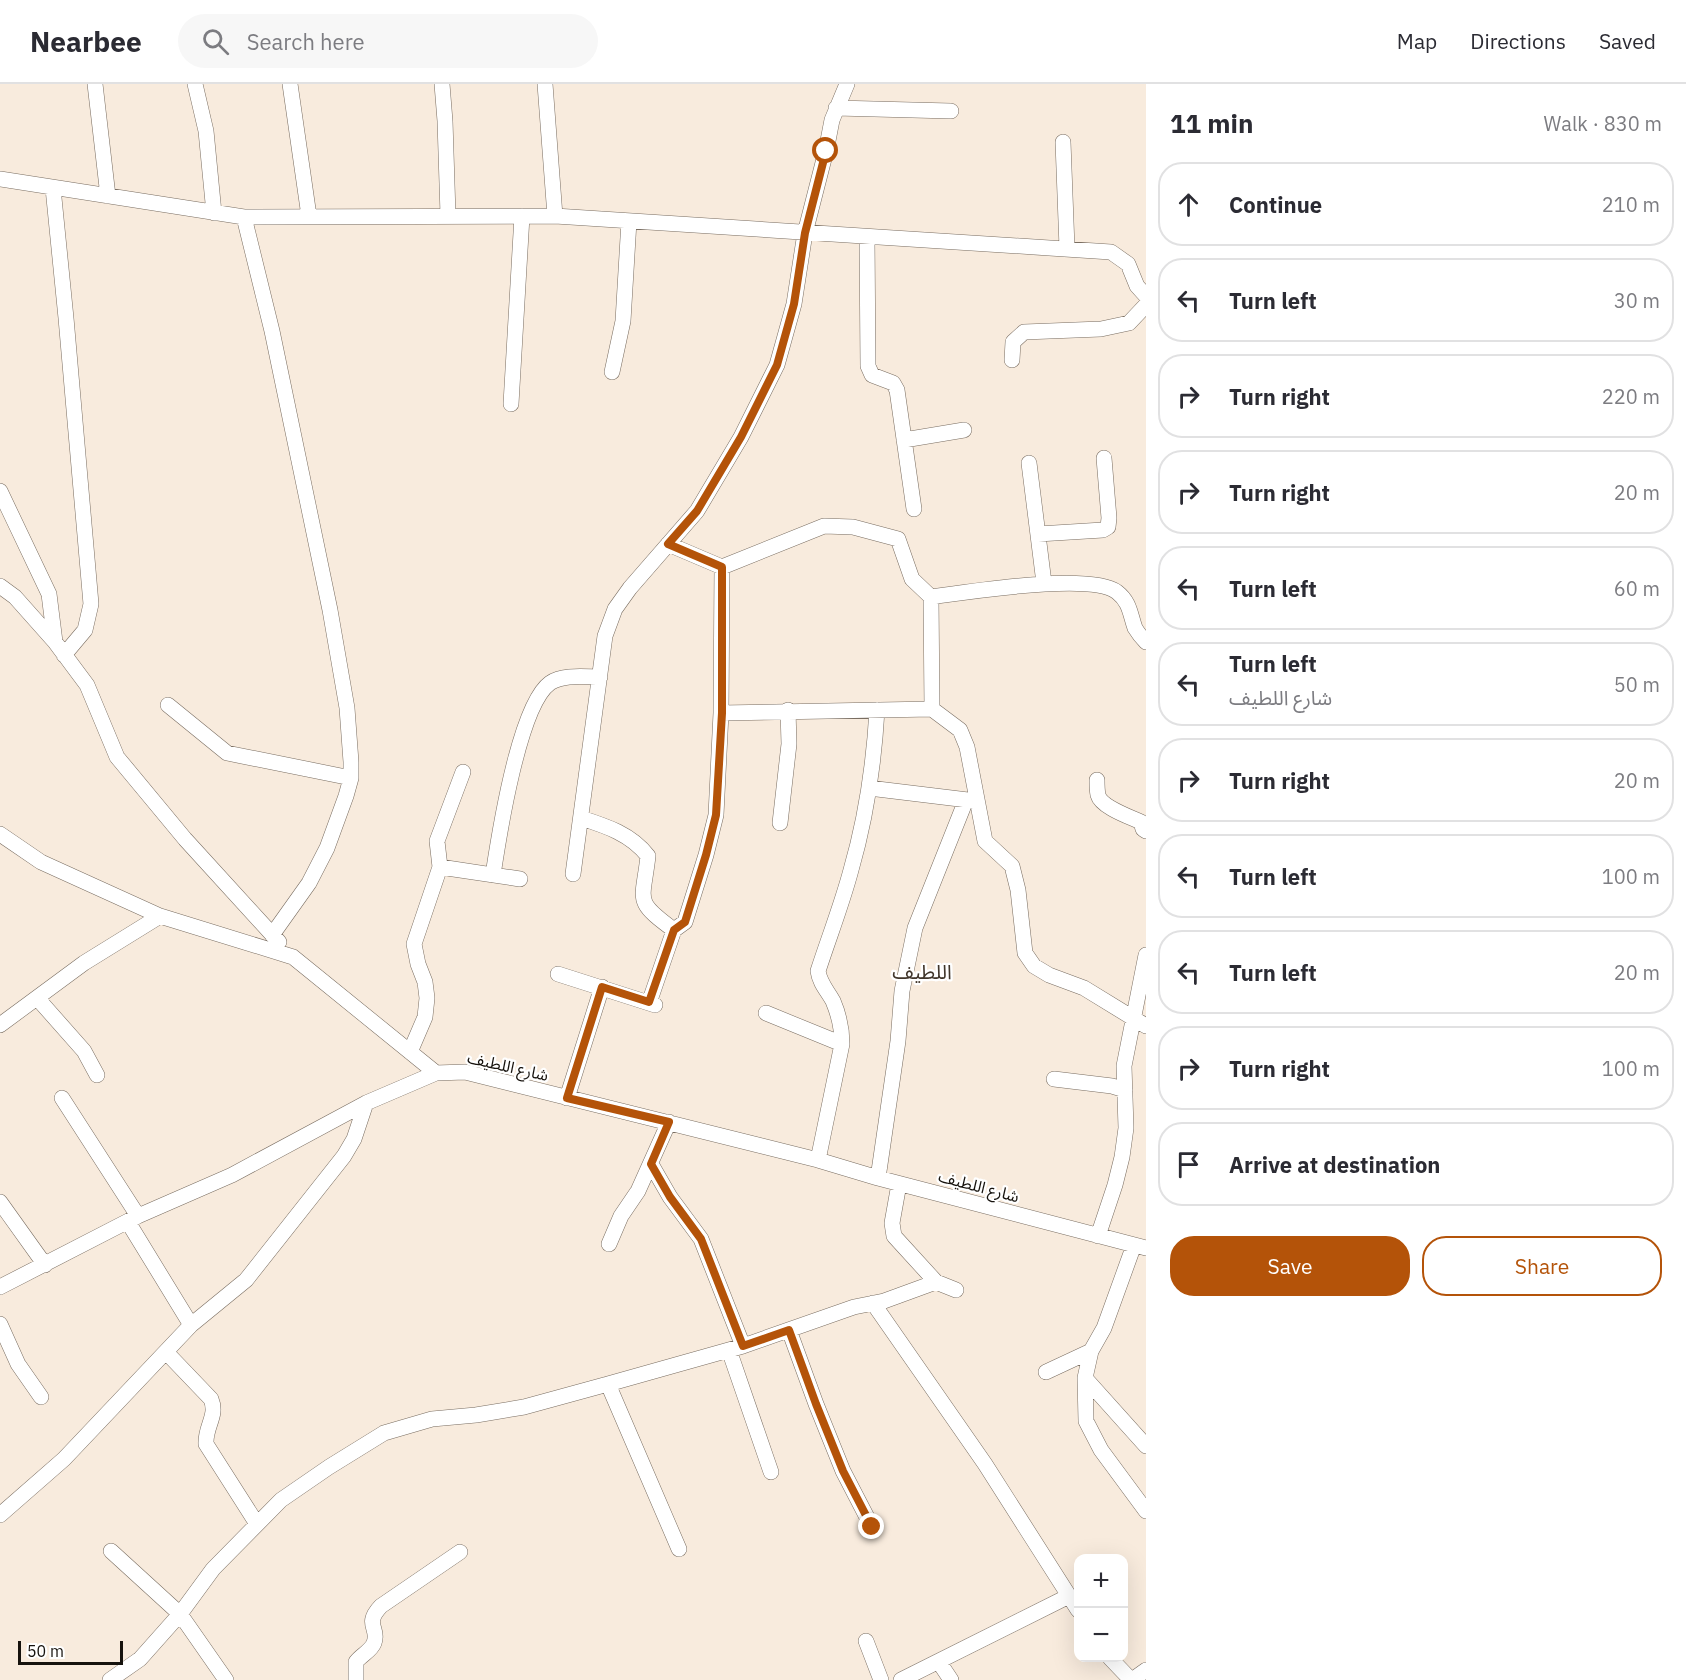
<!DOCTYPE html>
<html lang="en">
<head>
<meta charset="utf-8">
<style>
  body { margin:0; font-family:"IBM Plex Sans","Noto Sans Arabic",sans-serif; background:#f7f7f7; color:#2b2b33 }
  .controls { position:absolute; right:18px; bottom:18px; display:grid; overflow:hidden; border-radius:12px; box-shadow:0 6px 24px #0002 }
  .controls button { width:54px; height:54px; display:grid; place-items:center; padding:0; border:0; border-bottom:2px solid #e1e1e2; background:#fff; color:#2b2b33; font:30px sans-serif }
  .scale { position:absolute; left:18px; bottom:15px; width:105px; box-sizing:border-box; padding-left:6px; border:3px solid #16120d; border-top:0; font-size:16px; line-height:21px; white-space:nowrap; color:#16120d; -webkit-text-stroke:4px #fff; paint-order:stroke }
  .stop { position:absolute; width:18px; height:18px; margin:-14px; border:4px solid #b45309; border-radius:50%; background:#fff }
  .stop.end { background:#b45309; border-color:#fff; box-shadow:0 2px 6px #0008 }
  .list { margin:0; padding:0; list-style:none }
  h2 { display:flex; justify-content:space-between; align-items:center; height:78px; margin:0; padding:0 24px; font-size:26px }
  h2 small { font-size:20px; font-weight:400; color:#7c7c81 }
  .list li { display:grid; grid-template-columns:39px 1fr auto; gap:18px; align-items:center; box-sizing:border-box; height:84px; margin:0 12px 12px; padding:0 12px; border:2px solid #e1e1e2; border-radius:24px }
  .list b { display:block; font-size:22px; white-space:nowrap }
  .list p { margin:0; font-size:20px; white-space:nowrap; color:#7c7c81 }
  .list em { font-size:20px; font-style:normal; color:#7c7c81 }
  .actions { display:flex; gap:12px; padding:18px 24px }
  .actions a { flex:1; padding:14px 0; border:2px solid #b45309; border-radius:24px; text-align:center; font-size:21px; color:#b45309 }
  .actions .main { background:#b45309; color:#fff }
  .icon { flex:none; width:33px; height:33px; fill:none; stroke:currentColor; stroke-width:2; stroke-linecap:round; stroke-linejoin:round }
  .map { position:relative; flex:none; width:1146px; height:1596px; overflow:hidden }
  header { display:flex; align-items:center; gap:36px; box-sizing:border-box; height:84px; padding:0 30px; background:#fff; border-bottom:2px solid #e1e1e2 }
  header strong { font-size:28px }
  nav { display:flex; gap:33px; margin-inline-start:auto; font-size:21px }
  .search { width:420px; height:54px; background:#f7f7f7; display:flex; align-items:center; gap:15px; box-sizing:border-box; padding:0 21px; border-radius:33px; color:#7c7c81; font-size:22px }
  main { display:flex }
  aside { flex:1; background:#fff }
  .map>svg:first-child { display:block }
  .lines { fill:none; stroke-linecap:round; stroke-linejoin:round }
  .minor-casing { stroke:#796d61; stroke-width:16 }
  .minor { stroke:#fff; stroke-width:15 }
  .route { stroke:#b45309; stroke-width:8 }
  .labels { text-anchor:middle; stroke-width:4.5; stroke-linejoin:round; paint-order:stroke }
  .street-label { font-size:16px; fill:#16120d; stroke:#fff }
  .quarter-label { font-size:20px; fill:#41362b; stroke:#fff }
</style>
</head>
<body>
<header>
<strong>Nearbee</strong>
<div class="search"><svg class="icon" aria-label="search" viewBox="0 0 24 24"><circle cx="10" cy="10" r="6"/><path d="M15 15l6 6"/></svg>Search here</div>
<nav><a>Map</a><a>Directions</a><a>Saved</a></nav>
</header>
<main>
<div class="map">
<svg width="1146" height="1596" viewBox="0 0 1146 1596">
  <rect width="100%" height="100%" fill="#f8ebdd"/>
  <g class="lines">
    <g class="minor-casing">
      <path id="minor" d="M95 0 108 112
        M195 0 206 47 214 129
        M290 0 309 132
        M442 0 445 37 448 131
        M545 0 555 132
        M836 24 951 27
        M1063 58 1067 164
        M0 95 244 133 555 132 1111 168 1128 180 1137 202 1146 212
        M53 104 66 234 91 520 85 546 64 571
        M244 133 272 247 330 526 347 624 351 678V694L346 712 327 764 309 799 272 851
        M867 153 868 282 872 291 893 299 897 306 914 425
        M1012 276 1013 258 1024 248 1101 245 1129 239 1146 221
        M612 288 623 237 629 137
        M511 320 522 132
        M904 356 964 346
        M1029 379 1044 499
        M0 407 49 510 55 558
        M1038 450 1103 446 1108 443 1109 434 1104 374
        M668 460 722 483 824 442 853 443 898 455 912 495 931 513 932 625
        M0 502 15 513 55 558 87 601 117 673 185 755 279 858
        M931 513C967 508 1090 488 1117 508 1130 518 1130 530 1135 544 1138 549 1142 554 1146 558
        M168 621 227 669 351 694
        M721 629 932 625 960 646 967 663 985 757 1012 782 1018 806 1025 869 1034 882 1049 891 1084 904 1146 942
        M1097 696C1097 700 1097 706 1098 711 1101 723 1130 733 1141 738L1143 745 1146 747
        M869 704 976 717
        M581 734C606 742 631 750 648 772 643 818 633 816 674 846
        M780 739 789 660 788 626
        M0 750 41 778 160 832 293 873 436 989
        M440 783 520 795
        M573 790 605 552 615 525 630 504 697 427 741 353 777 281 794 220 805 149 826 67 832 36 847 0
        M493 791C499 751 519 621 550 599 563 590 585 593 600 593
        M558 890 655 921
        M38 915 84 967 97 991
        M649 919 674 846 685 838 706 771 716 731 721 629 722 483
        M766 929 842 960
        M0 941 84 879 160 832
        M410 968 425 933 427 914 425 898 418 880 414 860 440 783 437 757 463 688
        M1054 995 1112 1002 1125 1006
        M62 1014 138 1132
        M567 1014 602 903
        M818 1076 842 960C842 945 839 931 833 917 827 906 820 900 818 887 829 853 842 820 851 786 866 734 874 679 877 626
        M651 1080 670 1113 701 1155 743 1262
        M878 1094 898 957 902 907 915 844 966 716
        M899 1100 892 1139 894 1152 936 1198 956 1206
        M0 1118 45 1181
        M128 1138 191 1241
        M1098 1152 1115 1101 1122 1073 1126 1044 1124 982 1146 871
        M609 1160 621 1132 638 1107 669 1038
        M1134 1161 1104 1244 1091 1267 1085 1294 1086 1337 1101 1366 1146 1427
        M0 1203 138 1132 232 1091 366 1019 436 989 465 988 818 1076 878 1094 1146 1164
        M873 1219 985 1380 1078 1526
        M0 1240 18 1280 41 1313
        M789 1246 816 1320 843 1387 872 1443
        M729 1266 771 1388
        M166 1268 211 1315C218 1332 205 1342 206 1360L257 1440
        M1046 1288 1091 1267
        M1085 1294 1146 1362
        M608 1300 679 1465
        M0 1431 64 1375 191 1241 246 1196 344 1072 354 1055 366 1019
        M111 1467 180 1530 226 1596
        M866 1557 881 1596
        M1110 1574 1131 1596
        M939 1578 951 1596
        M110 1596 140 1575 180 1530 213 1485 281 1416 329 1383 384 1349 432 1335 476 1331 524 1323 608 1300 743 1262 854 1223 884 1217 936 1198
        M356 1596V1578C361 1571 371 1567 374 1559 380 1544 363 1541 381 1522L460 1468
        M901 1596 1069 1512
        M1132 1596 1146 1586"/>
    </g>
    <use href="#minor" class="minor"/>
  </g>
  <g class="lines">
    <path class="route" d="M826 67 805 149 794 220 777 281 741 353 697 427 668 460 722 483V629L716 731 706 771 685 838 674 846 649 918 602 903 567 1014 669 1038 651 1080 670 1113 701 1155 743 1262 789 1246 816 1320 843 1387 872 1443"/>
  </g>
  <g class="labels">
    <g class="street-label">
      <text transform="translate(508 982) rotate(13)" y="6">شارع اللطيف</text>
      <text transform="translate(979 1102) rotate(15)" y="6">شارع اللطيف</text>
    </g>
    <g class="quarter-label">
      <text x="922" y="895">اللطيف</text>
    </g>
  </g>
</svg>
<div class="controls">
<button>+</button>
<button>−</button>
</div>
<div class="scale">50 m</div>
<div class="stop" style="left:826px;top:67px"></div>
<div class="stop end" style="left:872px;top:1443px"></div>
</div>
<aside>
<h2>11 min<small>Walk · 830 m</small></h2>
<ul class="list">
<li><svg class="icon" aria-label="ahead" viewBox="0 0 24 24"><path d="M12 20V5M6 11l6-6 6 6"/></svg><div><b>Continue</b></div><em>210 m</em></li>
<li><svg class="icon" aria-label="left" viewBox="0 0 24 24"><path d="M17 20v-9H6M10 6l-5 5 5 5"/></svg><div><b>Turn left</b></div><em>30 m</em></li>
<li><svg class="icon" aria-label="right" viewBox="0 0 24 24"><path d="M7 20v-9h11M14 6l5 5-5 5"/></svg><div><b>Turn right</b></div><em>220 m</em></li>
<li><svg class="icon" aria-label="right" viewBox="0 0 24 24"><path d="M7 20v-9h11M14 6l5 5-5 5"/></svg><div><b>Turn right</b></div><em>20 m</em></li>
<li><svg class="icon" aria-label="left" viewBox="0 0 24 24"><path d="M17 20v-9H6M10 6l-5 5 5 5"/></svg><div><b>Turn left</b></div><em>60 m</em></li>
<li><svg class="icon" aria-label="left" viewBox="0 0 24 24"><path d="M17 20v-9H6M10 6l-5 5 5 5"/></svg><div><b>Turn left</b><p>شارع اللطيف</p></div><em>50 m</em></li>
<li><svg class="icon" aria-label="right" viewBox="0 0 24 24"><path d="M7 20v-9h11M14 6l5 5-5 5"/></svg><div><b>Turn right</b></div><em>20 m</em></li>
<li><svg class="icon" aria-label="left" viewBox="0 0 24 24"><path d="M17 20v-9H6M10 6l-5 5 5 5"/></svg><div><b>Turn left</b></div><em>100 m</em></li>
<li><svg class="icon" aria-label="left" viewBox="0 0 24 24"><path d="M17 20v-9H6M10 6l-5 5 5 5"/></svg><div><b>Turn left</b></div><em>20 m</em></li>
<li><svg class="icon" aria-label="right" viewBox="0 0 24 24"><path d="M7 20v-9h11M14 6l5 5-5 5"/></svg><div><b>Turn right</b></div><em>100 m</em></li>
<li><svg class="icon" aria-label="arrive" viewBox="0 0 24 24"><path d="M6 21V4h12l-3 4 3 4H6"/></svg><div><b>Arrive at destination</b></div></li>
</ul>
<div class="actions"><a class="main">Save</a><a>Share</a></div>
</aside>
</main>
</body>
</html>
